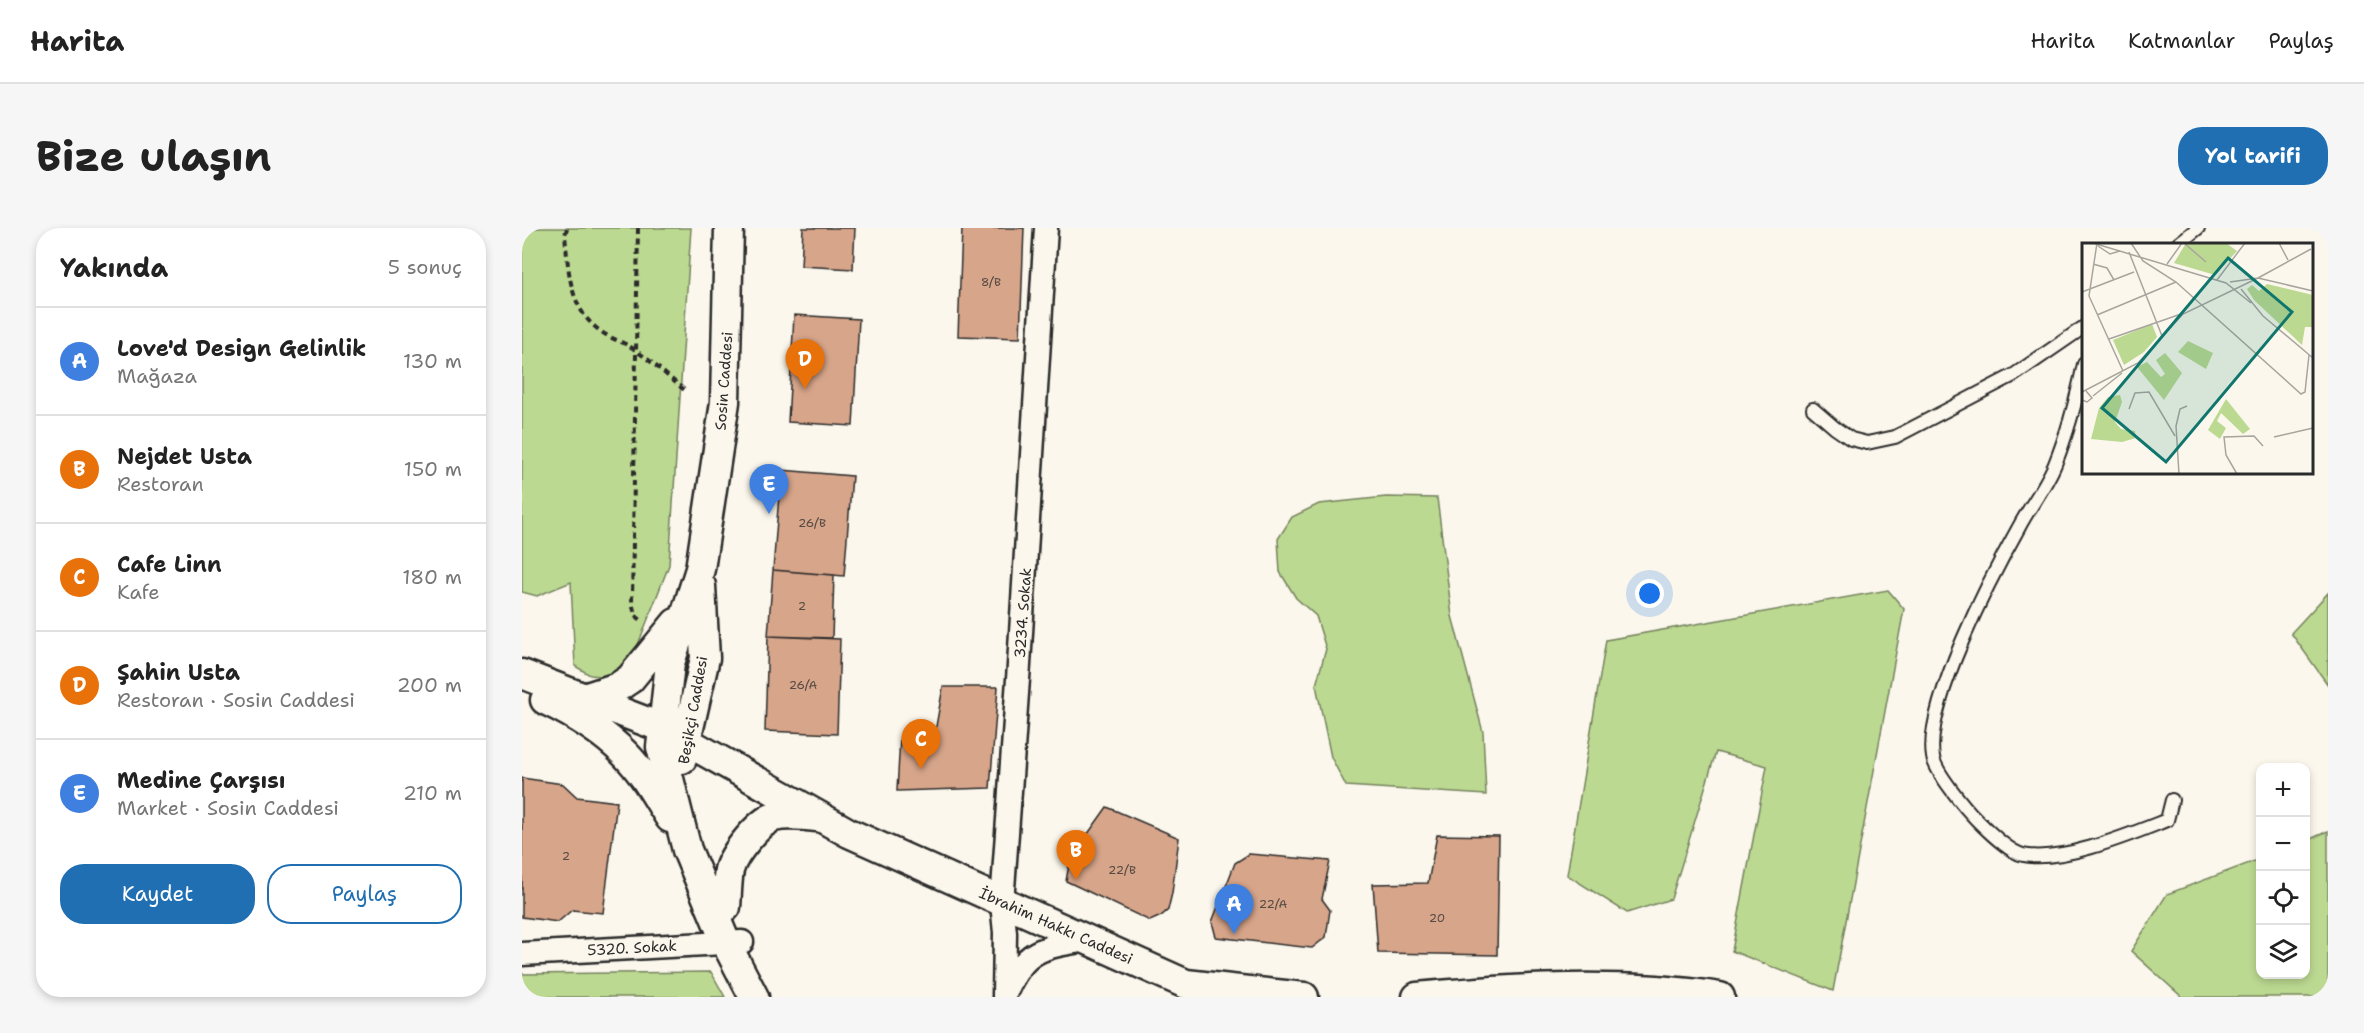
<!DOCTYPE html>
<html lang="tr">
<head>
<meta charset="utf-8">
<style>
  body { margin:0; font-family:"Shantell Sans",sans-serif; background:#f6f6f6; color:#222 }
  .controls { position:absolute; right:18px; bottom:18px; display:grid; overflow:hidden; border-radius:12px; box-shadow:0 3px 9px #0003 }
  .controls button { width:54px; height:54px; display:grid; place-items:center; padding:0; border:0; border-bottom:2px solid #e0e0e0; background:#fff; color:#222; font:30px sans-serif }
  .you { position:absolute; left:1128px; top:366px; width:21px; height:21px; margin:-15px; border:4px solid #fff; border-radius:50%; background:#1a73e8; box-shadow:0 0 0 9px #1a73e833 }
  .badge { display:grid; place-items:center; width:39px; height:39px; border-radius:50%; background:#1f6fb2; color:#fff; font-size:20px; font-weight:700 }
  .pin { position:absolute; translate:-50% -50px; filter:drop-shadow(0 2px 3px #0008) }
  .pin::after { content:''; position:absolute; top:32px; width:21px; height:18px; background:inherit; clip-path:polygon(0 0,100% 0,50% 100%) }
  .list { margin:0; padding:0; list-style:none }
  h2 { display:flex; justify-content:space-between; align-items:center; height:78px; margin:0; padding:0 24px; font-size:26px }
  h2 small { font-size:20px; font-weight:400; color:#767676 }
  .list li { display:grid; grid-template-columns:39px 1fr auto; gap:18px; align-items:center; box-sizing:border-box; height:108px; padding:0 24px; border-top:2px solid #e0e0e0 }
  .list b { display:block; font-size:22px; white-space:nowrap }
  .list p { margin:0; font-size:20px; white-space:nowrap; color:#767676 }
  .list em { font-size:20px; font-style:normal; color:#767676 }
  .actions { display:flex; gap:12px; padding:18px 24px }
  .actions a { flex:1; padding:14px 0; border:2px solid #1f6fb2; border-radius:24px; text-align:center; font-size:21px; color:#1f6fb2 }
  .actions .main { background:#1f6fb2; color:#fff }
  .icon { flex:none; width:33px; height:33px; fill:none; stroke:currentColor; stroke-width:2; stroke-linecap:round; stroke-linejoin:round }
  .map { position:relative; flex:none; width:1806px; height:769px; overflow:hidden; border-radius:24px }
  header { display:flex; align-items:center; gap:36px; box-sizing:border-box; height:84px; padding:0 30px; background:#fff; border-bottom:2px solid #e0e0e0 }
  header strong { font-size:28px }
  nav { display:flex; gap:33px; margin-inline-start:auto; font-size:21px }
  .intro { display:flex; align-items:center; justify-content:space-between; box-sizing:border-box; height:144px; padding:0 36px }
  h1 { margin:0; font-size:42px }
  .button { padding:15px 27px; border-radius:24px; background:#1f6fb2; color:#fff; font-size:21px; font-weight:700 }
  main { display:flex; gap:36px; padding:0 36px }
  aside { flex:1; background:#fff; border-radius:24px; box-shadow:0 3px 9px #0003 }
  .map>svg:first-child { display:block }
  .green { fill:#bcd991; stroke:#74825e; stroke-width:1.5 }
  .building { fill:#d7a58a; stroke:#2b2b2b; stroke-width:1.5 }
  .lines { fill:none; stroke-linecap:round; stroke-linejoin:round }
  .service-casing { stroke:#2b2b2b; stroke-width:16 }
  .minor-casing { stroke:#2b2b2b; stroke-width:27 }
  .tertiary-casing { stroke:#2b2b2b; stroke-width:33 }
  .path { stroke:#2b2b2b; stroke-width:4; stroke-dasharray:6 4.5; stroke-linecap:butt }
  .service { stroke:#fbf7ec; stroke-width:12 }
  .minor { stroke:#fbf7ec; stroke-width:22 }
  .tertiary { stroke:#fbf7ec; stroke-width:28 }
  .labels { text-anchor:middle; stroke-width:4.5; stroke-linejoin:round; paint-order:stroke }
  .number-label { font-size:12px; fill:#564a43 }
  .street-label { font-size:15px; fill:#2b2b2b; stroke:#fbf7ec }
  .inset-road { fill:none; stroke:#a8a59f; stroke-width:1.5 }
  .view { fill:#0f766e; fill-opacity:0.15; stroke:#0f766e; stroke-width:3 }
  .inset-edge { fill:none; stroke:#2b2b2b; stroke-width:3 }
</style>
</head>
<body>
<header>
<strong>Harita</strong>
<nav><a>Harita</a><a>Katmanlar</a><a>Paylaş</a></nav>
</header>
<div class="intro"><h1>Bize ulaşın</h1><a class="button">Yol tarifi</a></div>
<main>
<aside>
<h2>Yakında<small>5 sonuç</small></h2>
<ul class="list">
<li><span class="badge" style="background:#3f7fe0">A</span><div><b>Love'd Design Gelinlik</b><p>Mağaza</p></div><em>130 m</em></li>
<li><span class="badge" style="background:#e8710a">B</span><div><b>Nejdet Usta</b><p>Restoran</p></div><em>150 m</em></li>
<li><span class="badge" style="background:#e8710a">C</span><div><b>Cafe Linn</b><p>Kafe</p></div><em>180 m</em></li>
<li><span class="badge" style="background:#e8710a">D</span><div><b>Şahin Usta</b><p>Restoran · Sosin Caddesi</p></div><em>200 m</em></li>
<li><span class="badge" style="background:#3f7fe0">E</span><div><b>Medine Çarşısı</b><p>Market · Sosin Caddesi</p></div><em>210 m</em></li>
</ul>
<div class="actions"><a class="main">Kaydet</a><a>Paylaş</a></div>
</aside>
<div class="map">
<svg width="1806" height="769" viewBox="0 0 1806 769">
  <rect width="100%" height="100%" fill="#fbf7ec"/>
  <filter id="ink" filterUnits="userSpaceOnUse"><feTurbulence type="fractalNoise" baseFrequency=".0167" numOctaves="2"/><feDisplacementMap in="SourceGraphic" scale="12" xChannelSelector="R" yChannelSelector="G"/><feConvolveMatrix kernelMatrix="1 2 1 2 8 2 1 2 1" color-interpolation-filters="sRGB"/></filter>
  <g filter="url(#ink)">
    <path class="green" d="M0 0H169L147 337 103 450 68 447 53 438 49 354 15 368 0 364Z
      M864 269 915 270 930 388 961 504 964 567 824 558 809 529 794 457 804 421 794 388 774 370 758 344 756 311 770 289 797 276Z
      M1366 362 1382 381 1311 763 1210 723 1245 538 1194 524 1149 671 1105 685 1045 647 1084 412Z
      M1806 365V457L1769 405Z
      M1806 603V769H1660L1609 723 1645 666 1738 631V746H1784V613Z
      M189 744 203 769H0V746Z"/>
    <path class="building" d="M281 0H333L331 41 279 38Z
      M440 0H502L498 110 436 108Z
      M272 87 337 91 331 198 266 194Z
      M259 242 330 248 322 348 251 342Z
      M251 342 312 347 310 410 246 408Z
      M246 408 318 411 315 506 243 503Z
      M421 459H476L468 560 375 563 378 510 413 504Z
      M0 550 41 556 55 569 95 574 81 685 50 682 36 694 0 689Z
      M585 579 657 610 650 665 646 682 639 688 628 693 544 653 548 631Z
      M915 607 977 608 975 727 856 725 851 656 906 655Z
      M727 626 808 633 800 671 808 682 804 709 790 720 694 709 690 694 713 635Z"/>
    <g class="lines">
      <g class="service-casing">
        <path id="service" d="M1656 16 1676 0
          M1562 136C1555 169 1546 204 1533 236 1524 258 1508 278 1497 299 1470 347 1402 477 1411 529 1413 544 1444 581 1455 592 1465 602 1487 624 1501 627 1540 635 1609 606 1645 592L1650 572
          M1291 181 1313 200 1329 211 1345 215 1373 209 1492 147 1562 99"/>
      </g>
      <g class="minor-casing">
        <path id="minor" d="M0 726 220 714
          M484 764C503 720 522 719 566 712
          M482 769 483 705 480 675 497 437 524 0"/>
      </g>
      <g class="tertiary-casing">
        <path id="tertiary" d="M207 0 203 174 178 341 148 435 139 519 165 622 204 715 232 769
          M0 446 141 500 327 605 664 756 782 769
          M62 470 96 459 108 451 154 395
          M23 472C52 486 81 503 103 526 122 545 134 568 148 590
          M160 531 183 430 179 358
          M204 679C205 667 205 654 207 642 211 626 237 594 252 589 266 585 280 588 294 589
          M895 769C995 760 1099 754 1198 769"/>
      </g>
      <path class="path" d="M45 0 43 7C47 47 47 86 86 108 93 112 101 114 107 118 128 131 146 149 165 164
        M116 0 110 374 113 387 119 392"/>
      <use href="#service" class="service"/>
      <use href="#minor" class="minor"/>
      <use href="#tertiary" class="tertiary"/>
    </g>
  </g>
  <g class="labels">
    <g class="number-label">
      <text x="469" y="58">8/B</text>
      <text x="290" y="299">26/B</text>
      <text x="280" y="382">2</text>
      <text x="281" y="461">26/A</text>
      <text x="44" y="632">2</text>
      <text x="600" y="646">22/B</text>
      <text x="751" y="680">22/A</text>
      <text x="915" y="694">20</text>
    </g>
    <g class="street-label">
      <text transform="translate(202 153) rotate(-86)" y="5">Sosin Caddesi</text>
      <text transform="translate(501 385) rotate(-86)" y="5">3234. Sokak</text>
      <text transform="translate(171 482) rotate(-80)" y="5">Beşikçi Caddesi</text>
      <text transform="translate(534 698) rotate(24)" y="5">İbrahim Hakkı Caddesi</text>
      <text transform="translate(110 720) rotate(-3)" y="5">5320. Sokak</text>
    </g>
  </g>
  <g transform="translate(1560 15)">
    <rect width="231" height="231" fill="#fbf7ec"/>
    <path d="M104 0H144L155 8 133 32 92 20ZM185 41 231 52V84H223L220 102 172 57 165 46 170 42 177 48ZM70 81 75 94 62 109 42 122 31 97ZM106 98 131 110 124 126 96 109ZM83 110 100 130 82 157 55 124 65 119 79 134 83 131 74 117ZM38 152 40 159 33 179 39 186 53 188 54 195 40 199 9 196 17 165 26 154ZM144 156 168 186 161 191 139 170 135 178 144 185 138 196 126 187Z" fill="#bcd991"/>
    <path class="inset-road" d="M11 0 144 40 169 60M15 0 7 53 41 128M49 0 61 18 94 39 219 151 223 149 227 112M102 0 124 19M197 0 206 17M16 3 28 11 38 8M47 9 80 93M11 21 25 25 32 37M85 21 100 0M176 35 229 6M176 35 231 48M135 37 163 0M159 46 181 73 231 115M0 49 52 29M15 72 94 39M27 96 99 71M0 149 56 120 101 71 176 35 148 39M11 153 40 130M0 157 5 159 10 155 4 148M47 166 53 150 67 149 93 193M192 194 231 185M97 231 94 183 98 166 105 163M155 231 144 212 142 194 172 193 181 203"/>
    <path class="view" d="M146 15 210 69 84 219 20 165Z"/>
    <rect width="231" height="231" class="inset-edge"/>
  </g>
</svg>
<div class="controls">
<button>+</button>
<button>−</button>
<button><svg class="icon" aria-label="locate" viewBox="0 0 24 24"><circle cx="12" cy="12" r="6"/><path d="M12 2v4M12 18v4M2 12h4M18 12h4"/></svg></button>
<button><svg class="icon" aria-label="layers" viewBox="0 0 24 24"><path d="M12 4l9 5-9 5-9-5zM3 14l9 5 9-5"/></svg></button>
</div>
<div class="you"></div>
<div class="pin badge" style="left:712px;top:706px;background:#3f7fe0">A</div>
<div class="pin badge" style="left:554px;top:652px;background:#e8710a">B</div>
<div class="pin badge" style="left:399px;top:541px;background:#e8710a">C</div>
<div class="pin badge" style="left:283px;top:161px;background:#e8710a">D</div>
<div class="pin badge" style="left:247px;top:286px;background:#3f7fe0">E</div>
</div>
</main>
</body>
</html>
